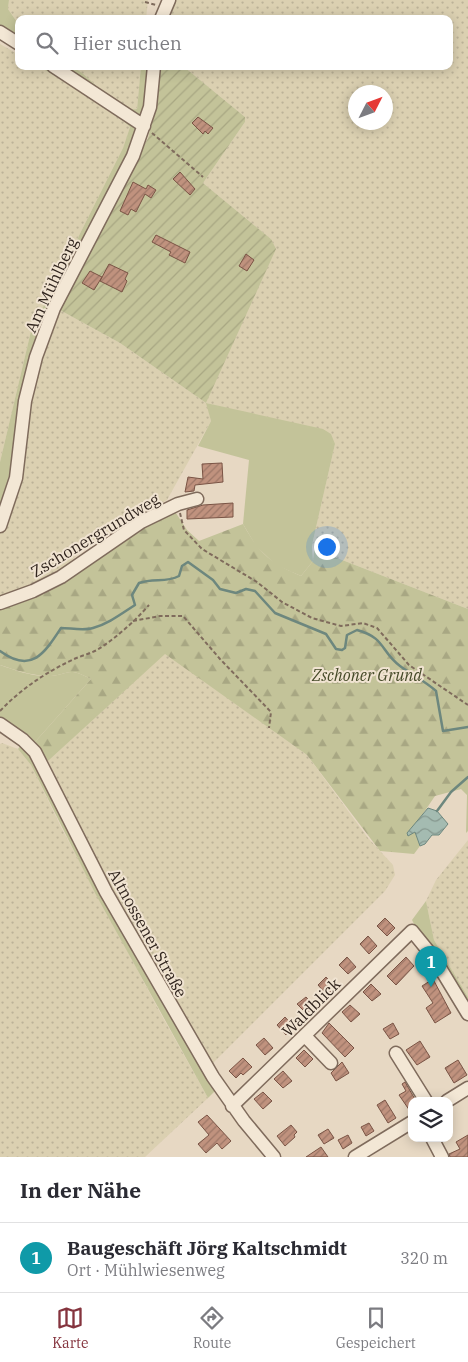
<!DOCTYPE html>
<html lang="de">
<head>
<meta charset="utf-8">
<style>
  body { margin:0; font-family:"IBM Plex Serif",serif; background:#f7f7f7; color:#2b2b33 }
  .controls { position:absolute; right:15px; bottom:15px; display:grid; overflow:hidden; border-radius:10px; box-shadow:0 2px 12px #0003 }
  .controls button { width:45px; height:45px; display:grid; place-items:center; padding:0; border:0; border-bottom:1px solid #e1e1e2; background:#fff; color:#2b2b33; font:25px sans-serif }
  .compass { position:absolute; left:348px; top:85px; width:45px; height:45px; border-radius:50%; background:#fff; box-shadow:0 2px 12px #0003; rotate:48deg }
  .you { position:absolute; left:326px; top:546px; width:18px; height:18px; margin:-12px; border:4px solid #fff; border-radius:50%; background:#1a73e8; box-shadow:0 0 0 8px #1a73e833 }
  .badge { display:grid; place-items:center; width:32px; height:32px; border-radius:50%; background:#85343e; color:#fff; font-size:16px; font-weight:700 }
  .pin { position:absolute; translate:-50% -41px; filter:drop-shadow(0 1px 2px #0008) }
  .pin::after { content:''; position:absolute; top:26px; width:18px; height:15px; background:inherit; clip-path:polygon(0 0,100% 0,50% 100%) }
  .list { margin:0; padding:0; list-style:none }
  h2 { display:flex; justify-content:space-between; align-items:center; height:65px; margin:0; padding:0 20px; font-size:21px }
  h2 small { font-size:16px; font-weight:400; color:#7c7c81 }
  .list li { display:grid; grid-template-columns:32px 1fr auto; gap:15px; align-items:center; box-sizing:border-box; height:70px; padding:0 20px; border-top:1px solid #e1e1e2 }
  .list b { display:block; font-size:19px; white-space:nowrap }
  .list p { margin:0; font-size:16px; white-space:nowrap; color:#7c7c81 }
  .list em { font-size:16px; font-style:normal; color:#7c7c81 }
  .icon { flex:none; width:28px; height:28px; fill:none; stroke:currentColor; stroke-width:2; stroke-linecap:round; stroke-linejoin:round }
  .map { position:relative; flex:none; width:468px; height:1157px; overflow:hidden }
  .search { position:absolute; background:#fff; box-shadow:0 2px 12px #0003; left:15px; right:15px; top:15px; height:55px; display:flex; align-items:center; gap:12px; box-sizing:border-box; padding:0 18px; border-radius:10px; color:#7c7c81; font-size:19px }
  .sheet { height:135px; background:#fff }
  nav { display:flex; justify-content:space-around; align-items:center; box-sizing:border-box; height:70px; border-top:1px solid #e1e1e2; background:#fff; font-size:14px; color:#7c7c81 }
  nav a { display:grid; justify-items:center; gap:2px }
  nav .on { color:#85343e }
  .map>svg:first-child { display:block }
  .farmland { fill:url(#farmland-dots); fill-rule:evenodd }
  .green { fill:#c3c399 }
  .forest { fill:url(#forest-firs) }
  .garden { fill:url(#garden-furrows) }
  .water { fill:url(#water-waves); stroke:#6d877e }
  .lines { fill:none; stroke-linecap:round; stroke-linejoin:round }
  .stream { stroke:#6d877e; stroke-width:2.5 }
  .building { fill:url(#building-hatch); stroke:#7a5445 }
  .minor-casing { stroke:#7f6b5c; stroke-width:15 }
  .path { stroke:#7f6b5c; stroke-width:2; stroke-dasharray:4 2.5; stroke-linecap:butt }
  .minor { stroke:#f3e7d5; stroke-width:12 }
  .labels { text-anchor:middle; stroke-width:4; stroke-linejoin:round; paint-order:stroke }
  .street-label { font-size:16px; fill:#31251e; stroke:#f0e3d1 }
  .park-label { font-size:16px; font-style:italic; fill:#454a28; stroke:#f0e3d1 }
</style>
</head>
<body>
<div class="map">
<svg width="468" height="1157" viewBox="0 0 468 1157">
  <defs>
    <pattern id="farmland-dots" width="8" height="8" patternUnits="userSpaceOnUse" patternTransform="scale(1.25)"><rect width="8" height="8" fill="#dbd0b1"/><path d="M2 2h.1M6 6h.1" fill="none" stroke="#bcb298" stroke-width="1.8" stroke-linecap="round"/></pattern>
    <pattern id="forest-firs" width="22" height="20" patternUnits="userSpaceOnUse" patternTransform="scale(1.25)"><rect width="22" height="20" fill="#c3c399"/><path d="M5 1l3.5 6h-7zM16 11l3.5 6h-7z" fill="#a8a783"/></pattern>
    <pattern id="garden-furrows" width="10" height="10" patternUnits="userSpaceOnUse" patternTransform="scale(1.25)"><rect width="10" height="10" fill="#c3c399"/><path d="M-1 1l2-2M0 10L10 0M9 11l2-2" fill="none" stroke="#a8a783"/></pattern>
    <pattern id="water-waves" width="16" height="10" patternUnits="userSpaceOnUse" patternTransform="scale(1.25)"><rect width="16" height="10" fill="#a4bbb1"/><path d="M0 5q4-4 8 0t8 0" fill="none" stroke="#86988f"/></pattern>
    <pattern id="building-hatch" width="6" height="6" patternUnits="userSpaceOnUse" patternTransform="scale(1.25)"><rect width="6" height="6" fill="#c0927e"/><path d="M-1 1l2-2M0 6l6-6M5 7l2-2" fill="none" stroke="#9d7767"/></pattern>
  </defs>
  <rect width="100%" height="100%" fill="#e7d8c3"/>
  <path class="farmland" d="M9 0H148L146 19H19V25L8 9Z
    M173 0H468V609L314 549 312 545 335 444 207 403 211 421 167 500 87 546 59 572 0 598V534L34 381 58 309 120 343 206 403 271 239 203 183 245 122V117L183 66H449V19H165ZM356 92H386V122H356Z
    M0 44 19 55V66H38L109 108 130 127 123 148 31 331 0 462Z
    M72 66H141L137 109 132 110 120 104Z
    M165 653 307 755 368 838 393 865 395 875 385 891 211 1065 99 865 48 761Z
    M2 743 18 749 31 765 62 829 162 1016 208 1098 145 1157H0V744Z
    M468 840V997L434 940 426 901 436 880Z"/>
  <path class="green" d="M0 0H9L8 9 19 25V41L0 29Z
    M38 66H47L135 123 139 131 49 308 0 517V462L31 331 123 148 130 127 109 108Z
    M56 66C61 66 68 65 72 67 90 74 116 113 137 109L141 66H151L142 118Z
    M206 403 323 429 331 434 335 444 312 545 313 561 301 576 276 565 256 546 243 524 249 460 198 446 211 421Z
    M0 665C15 670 30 676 46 676 70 676 65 665 91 679L35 742 0 717Z
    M21 745 30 752 216 1090 208 1098 95 893 31 765 18 749Z
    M426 901 434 940 468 997V1010L421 938 412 920Z"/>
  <path class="forest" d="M174 510 187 530 199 541 243 524C260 554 269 562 301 576L313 561 314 549 468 609V831L466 833 467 795 461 789 435 796 416 824 407 833 415 832 420 846 414 854 380 851 307 755 165 654 48 761 35 742 91 679C65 665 70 676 46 676 30 675 15 670 0 665V608Z"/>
  <path class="garden" d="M161 66H183L245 117V122L203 183 271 239 276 249 206 403 120 343 58 309 148 138 157 102Z"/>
  <path class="water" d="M428 808 437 811 448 824 439 835H432L425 844 420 846 415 832 408 836 407 833Z"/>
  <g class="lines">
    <path class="stream" d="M0 651C31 674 44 654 61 628 70 628 84 631 93 628 108 624 121 614 135 605L132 595 139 583C154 578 166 583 179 576L182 566 188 562 213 580 220 589 236 593 246 589 255 591 275 613 326 634 336 649 342 650 345 648 347 635 357 630C386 638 380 651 400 666 412 675 425 681 436 691L443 731 468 727
      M437 811 451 792 468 777"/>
  </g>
  <path class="building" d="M198 117 213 128 208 134 205 131 203 134 192 123Z
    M180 172 195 189 190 195 173 179Z
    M133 182 146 189 148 185 156 190 151 198 145 194 136 212 131 209 128 215 120 211Z
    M156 235 190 252 185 263 169 255 171 252 152 242Z
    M246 254 254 260 247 271 239 266Z
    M109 264 128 273 125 279 127 281 122 292 100 281Z
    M90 271 102 277 94 290 82 283Z
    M222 463 223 482 195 485 194 491 185 492 188 477 203 479 202 464Z
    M233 503V517L187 519V510L203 505Z
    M385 918 395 928 387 936 377 926Z
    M368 936 377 946 369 954 360 944Z
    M347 957 356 967 348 974 339 965Z
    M406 957 414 966 396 985 387 976Z
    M326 977 335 987 327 995 318 985Z
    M433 979 451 1013 435 1023 426 1008 433 1003 422 986Z
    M371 984 381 994 372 1001 363 992Z
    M306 997 315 1006 307 1014 297 1004Z
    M350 1005 360 1014 351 1022 342 1012Z
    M285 1017 294 1027 286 1035 277 1025Z
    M329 1023 354 1048 345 1057 322 1033Z
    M393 1023 399 1034 390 1039 383 1029Z
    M264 1038 273 1048 265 1055 256 1045Z
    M420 1041 430 1057 417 1065 406 1050Z
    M304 1050 313 1059 305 1067 296 1058Z
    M243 1058 252 1067 243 1075 241 1073 236 1078 229 1071Z
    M458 1060 467 1075 454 1083 445 1068Z
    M342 1062 349 1073 336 1081 331 1073Z
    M283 1071 292 1081 283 1088 274 1079Z
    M405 1082 416 1101H412V1114L399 1095 406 1091 402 1084Z
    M263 1092 272 1101 263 1109 254 1099Z
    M385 1100 396 1118 388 1123 377 1105Z
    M207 1115 231 1141 222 1149 217 1143 206 1153 198 1144 209 1135 198 1122Z
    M369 1123 374 1131 366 1136 361 1127Z
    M291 1125 297 1132 294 1135 295 1137 285 1146 277 1136Z
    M328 1129 334 1138 324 1144 318 1135Z
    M348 1135 352 1143 343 1149 338 1140Z
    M468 1135V1157H450L449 1154 460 1149 456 1142Z
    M321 1147 328 1157H306Z"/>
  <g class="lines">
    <g class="minor-casing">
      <path id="minor" d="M161 19 169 0
        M0 32 19 44
        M53 66 144 126
        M0 526 16 478 25 401 36 357 54 308 133 156 150 107 154 66
        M0 603 33 591 61 577 141 522 178 504 197 499
        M0 724 23 740 35 752 106 892 213 1077 244 1121 274 1157
        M305 1036 331 1063
        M396 1053 426 1101
        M447 1101 468 1088
        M232 1106 412 931 434 958 468 1014
        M432 1138 442 1157
        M355 1157 412 1122"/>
    </g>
    <path class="path" d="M145 2 156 5
      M152 133 203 177
      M180 513 184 530 202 549 257 582 282 602 312 618 341 626 363 623 377 628 409 665 468 705
      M133 621 160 616H183L220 659 271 712 269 728
      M0 711C21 689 45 673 72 660 80 656 89 654 97 650 116 638 134 622 149 605"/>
    <use href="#minor" class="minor"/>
  </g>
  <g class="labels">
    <g class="street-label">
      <text transform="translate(51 285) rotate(-65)" y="6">Am Mühlberg</text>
      <text transform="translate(95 535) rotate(-31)" y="6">Zschonergrundweg</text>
      <text transform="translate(148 933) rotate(61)" y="6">Altnossener Straße</text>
      <text transform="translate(311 1007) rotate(-45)" y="6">Waldblick</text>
    </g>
    <g class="park-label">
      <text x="367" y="681">Zschoner Grund</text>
    </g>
  </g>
</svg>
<div class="controls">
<button><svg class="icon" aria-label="layers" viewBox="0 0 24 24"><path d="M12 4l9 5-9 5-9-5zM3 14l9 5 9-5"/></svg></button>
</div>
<svg class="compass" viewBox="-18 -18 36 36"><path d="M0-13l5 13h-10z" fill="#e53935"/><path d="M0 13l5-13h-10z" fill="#7c7c81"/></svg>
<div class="you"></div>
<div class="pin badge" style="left:431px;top:987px;background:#0f9aa8">1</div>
<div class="search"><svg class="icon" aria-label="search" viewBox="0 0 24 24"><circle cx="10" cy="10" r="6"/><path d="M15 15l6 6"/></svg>Hier suchen</div>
</div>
<section class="sheet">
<h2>In der Nähe<small></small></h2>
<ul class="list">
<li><span class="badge" style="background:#0f9aa8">1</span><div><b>Baugeschäft Jörg Kaltschmidt</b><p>Ort · Mühlwiesenweg</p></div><em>320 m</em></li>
</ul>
</section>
<nav>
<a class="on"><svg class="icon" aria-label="map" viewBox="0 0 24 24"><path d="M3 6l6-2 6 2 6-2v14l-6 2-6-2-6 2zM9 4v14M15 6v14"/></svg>Karte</a>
<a><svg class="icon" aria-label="directions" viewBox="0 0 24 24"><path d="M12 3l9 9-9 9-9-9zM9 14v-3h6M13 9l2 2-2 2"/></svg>Route</a>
<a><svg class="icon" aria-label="saved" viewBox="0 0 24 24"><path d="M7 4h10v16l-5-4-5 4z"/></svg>Gespeichert</a>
</nav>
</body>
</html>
